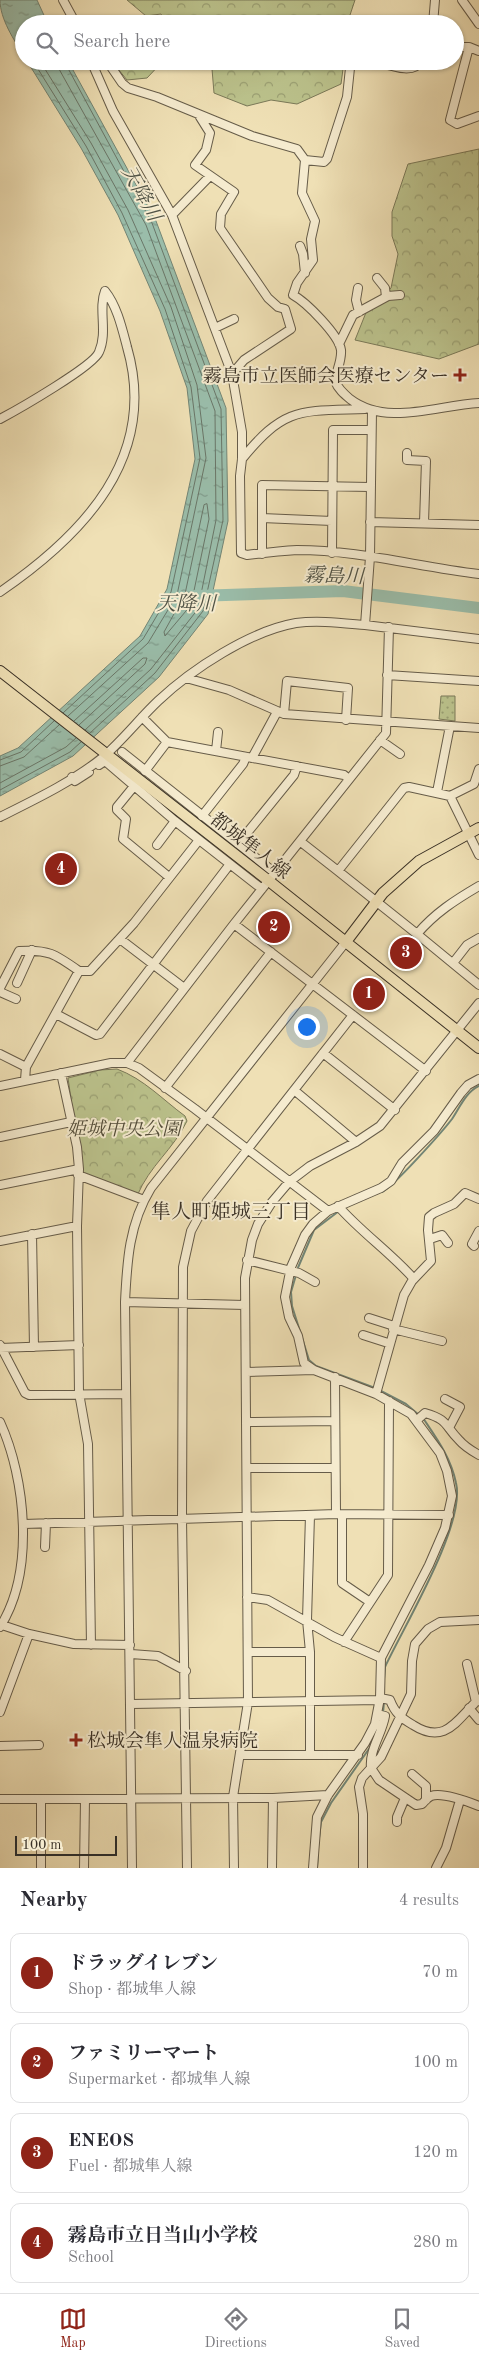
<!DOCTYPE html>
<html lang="en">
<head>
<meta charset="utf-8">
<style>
  body { margin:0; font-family:"Old Standard TT","Noto Serif JP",serif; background:#f2f2f3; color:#2b2b33 }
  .scale { position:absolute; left:15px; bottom:12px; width:102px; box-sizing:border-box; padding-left:5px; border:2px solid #393025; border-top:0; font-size:14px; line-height:18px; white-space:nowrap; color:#393025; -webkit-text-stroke:4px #f5ebcf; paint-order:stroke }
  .you { position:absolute; left:306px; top:1026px; width:18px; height:18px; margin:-12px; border:4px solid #fff; border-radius:50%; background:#1a73e8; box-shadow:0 0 0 8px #1a73e833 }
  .badge { display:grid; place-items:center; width:32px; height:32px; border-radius:50%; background:#8f2418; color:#fff; font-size:16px; font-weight:700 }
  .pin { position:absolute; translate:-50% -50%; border:2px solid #fff; box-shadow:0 1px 5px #0006 }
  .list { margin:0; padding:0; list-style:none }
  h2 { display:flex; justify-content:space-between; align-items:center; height:65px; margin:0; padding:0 20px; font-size:21px }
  h2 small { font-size:16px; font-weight:400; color:#7c7c81 }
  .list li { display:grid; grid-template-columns:32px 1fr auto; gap:15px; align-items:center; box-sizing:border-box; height:80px; margin:0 10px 10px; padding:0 10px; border:1px solid #e1e1e2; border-radius:10px }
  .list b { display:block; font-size:19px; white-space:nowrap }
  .list p { margin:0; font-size:16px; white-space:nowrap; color:#7c7c81 }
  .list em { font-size:16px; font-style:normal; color:#7c7c81 }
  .icon { flex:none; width:28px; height:28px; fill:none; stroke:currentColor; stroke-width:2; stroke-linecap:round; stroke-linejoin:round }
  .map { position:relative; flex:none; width:479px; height:1868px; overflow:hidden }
  .search { position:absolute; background:#fff; box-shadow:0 1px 4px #0004; left:15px; right:15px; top:15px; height:55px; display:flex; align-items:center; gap:12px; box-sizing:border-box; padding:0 18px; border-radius:28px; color:#7c7c81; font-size:19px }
  .sheet { height:425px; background:#fff }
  nav { display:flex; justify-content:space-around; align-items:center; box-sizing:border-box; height:70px; border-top:1px solid #e1e1e2; background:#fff; font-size:14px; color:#7c7c81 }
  nav a { display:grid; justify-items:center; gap:2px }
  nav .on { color:#8f2418 }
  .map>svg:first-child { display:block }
  .grass { fill:url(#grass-dots); stroke:#7a7958 }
  .forest { fill:url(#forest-crowns); stroke:#7a7958 }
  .water { fill:url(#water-ripples); stroke:#738575 }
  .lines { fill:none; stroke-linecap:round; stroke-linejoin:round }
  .shore { stroke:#6a7668; stroke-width:1 }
  .stream { stroke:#738575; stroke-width:2 }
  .river { stroke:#9abdaa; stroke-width:12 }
  .minor-casing { stroke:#665c49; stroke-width:10 }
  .major-casing { stroke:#393025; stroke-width:12 }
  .minor { stroke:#f5ebcf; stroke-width:8 }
  .major { stroke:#efe0b5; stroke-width:10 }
  .poi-dot { fill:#8f2418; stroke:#f5ebcf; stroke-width:2 }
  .labels { text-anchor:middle; stroke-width:4; stroke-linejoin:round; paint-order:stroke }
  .poi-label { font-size:19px; fill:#393025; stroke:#f5ebcf; text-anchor:end }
  .street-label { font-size:19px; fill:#393025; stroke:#f5ebcf }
  .park-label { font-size:19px; font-style:italic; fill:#534d3a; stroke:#f5ebcf }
  .water-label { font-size:20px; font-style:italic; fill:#515346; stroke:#f5ebcf }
  .neighbourhood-label { font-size:20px; fill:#393025; stroke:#f5ebcf }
</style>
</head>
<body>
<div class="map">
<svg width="479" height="1868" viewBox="0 0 479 1868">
  <defs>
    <pattern id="grass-dots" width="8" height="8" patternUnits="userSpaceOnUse" patternTransform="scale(1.25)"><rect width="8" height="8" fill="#bbc28c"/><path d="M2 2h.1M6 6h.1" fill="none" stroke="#999e72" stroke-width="1.8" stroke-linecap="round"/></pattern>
    <pattern id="forest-crowns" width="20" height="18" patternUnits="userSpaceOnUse" patternTransform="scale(1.25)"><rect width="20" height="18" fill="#bbc28c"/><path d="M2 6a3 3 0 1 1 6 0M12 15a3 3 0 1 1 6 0" fill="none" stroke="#999e72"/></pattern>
    <pattern id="water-ripples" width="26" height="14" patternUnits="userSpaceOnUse" patternTransform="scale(1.25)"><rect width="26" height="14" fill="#9abdaa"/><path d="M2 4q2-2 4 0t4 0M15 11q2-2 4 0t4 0" fill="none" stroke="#7f9a8a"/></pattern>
  </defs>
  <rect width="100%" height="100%" fill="#efe0b5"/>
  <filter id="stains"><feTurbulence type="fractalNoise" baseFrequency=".004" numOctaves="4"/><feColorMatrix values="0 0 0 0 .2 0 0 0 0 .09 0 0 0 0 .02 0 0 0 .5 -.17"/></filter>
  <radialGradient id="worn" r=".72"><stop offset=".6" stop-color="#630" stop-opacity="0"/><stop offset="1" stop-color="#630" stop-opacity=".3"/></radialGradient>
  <path class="grass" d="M441 696H455V721L439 719Z"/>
  <path class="forest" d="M127 0H355L347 24H166L161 14 146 16Z
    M120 61H163L147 78 127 80 118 69Z
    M202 61H335L343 69 341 84 297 104 271 100 247 106 214 93 212 69Z
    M479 149V344L439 359 355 340 367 310 391 288 398 254 392 236V212L408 164Z
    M117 1069C144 1079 163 1100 185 1116L187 1121C173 1150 150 1165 137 1196L82 1175 68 1078 100 1070Z"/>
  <path class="water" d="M0 0H37L48 24H24V56C14 40 0 19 0 0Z
    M27 61H68L156 221 226 408 228 521 208 614 159 677 73 756 0 796V756L18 748 140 636 167 589 195 459 187 388 160 311 118 215 81 148Z"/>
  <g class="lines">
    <path class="shore" d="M33 61 86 146 122 213 165 309 191 387 200 458 171 592 143 639 63 713
      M40 61 91 143 128 210 171 307 197 385 206 458 177 595 148 643 68 716
      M58 61 59 69 146 225 215 411 216 520 198 609 151 669 85 730
      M64 61 152 223 221 409 223 520 203 611 155 673 90 733
      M207 504 209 519 191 605 165 636 164 632 185 594 204 505Z
      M74 721 143 658H147L145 664 79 725
      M0 760 21 752 54 721
      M0 766 24 757 59 725
      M0 783 66 747 76 738
      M0 790 70 752 81 742"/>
    <path class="stream" d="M382 1192C394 1186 442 1132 452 1119 460 1107 466 1092 479 1086
      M297 1270 314 1230 339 1211
      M296 1275 291 1292 292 1306 309 1360 316 1366 375 1388
      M379 1390 406 1404 419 1415
      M384 1679 385 1667C404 1626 466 1524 456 1483 451 1458 437 1439 423 1418
      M384 1684V1696
      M383 1714 384 1701
      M318 1846 321 1822 331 1803 371 1746
      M317 1868 318 1853"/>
    <path class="river" d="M195 596 343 591 479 608"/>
    <g class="minor-casing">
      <path id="minor" d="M63 0 76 24
        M462 0 479 24
        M433 24 435 0
        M455 47H469L479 51
        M469 47 450 120 457 124 479 116
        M91 61 113 111 172 215 232 374 242 432V459L240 476 241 553 247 555C263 553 280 551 297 550 358 550 419 567 479 574
        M107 61 122 83 128 88 157 97 252 136 297 149 305 160 302 193 315 221 311 239 313 260 297 283 293 295C306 302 339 335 341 350 342 361 336 371 335 381 338 389 344 394 350 399 387 427 437 405 479 403
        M374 61C387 64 413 76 421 61
        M200 117 210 133 206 150 195 165 234 192 221 214 220 228 268 298 278 307 285 309 291 329 244 360 232 374
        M305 160 324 162 327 159 347 97 350 68 355 61
        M172 215 210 176
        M300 246 303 254 305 273
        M377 278 385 288 386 297
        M358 288 356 300 359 312
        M215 328 234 319
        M339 344 353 315 388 296 400 295
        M0 419C17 410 94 366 99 352 108 332 98 309 105 291 117 306 122 328 127 347 159 457 83 535 0 592
        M407 453V460L426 461 424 523
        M242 459C285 406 301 411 365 409
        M262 518 332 521
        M370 522 479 525
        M332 553 333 430H371
        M262 554V485L370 487
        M365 625 479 639
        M387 675 479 681
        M186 678 229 690 284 714 479 728
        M284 714 287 681 348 688 346 720
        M142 717 167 742 344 775 349 779
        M380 740 400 754
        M216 751 218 732
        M122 752 275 873
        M252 758 277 712
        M99 765 105 761 175 821 262 889
        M145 771 167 742
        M72 777 75 781 89 772
        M135 785 117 807V810L126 819 123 839 169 877
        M437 792 450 726
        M450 796 474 784 479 769
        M202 816 243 764 246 757
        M0 817C34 800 72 782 102 758 122 741 139 719 158 701 192 669 250 631 296 623 318 620 342 623 365 625L370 557 372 411
        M301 842 338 871 404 788 409 787 450 796 479 855
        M238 844 294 775 297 766
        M157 845 175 821
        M338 871 417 934
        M479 886C455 900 435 913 417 934L479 985
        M234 924 426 1071
        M120 939 184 988
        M453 963 467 945 479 938
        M17 983 32 950
        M0 988 19 951C48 949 55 954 79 971
        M0 992 16 999
        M56 1014 96 1035 100 1034 230 864
        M323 1053 395 1110
        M0 1054 26 1067
        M127 1063 234 924 386 733 389 627
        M25 1080 26 1067 79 971H90L134 923 199 840
        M0 1086 111 1063H127L139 1068 195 1109 328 1211
        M165 1088 271 952
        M294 1090 356 1142
        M0 1137 71 1122
        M78 1175 144 1200
        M0 1185 79 1169
        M338 1206C362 1233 391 1253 414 1279
        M77 1226 79 1393 88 1444 91 1645
        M32 1234 34 1347
        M430 1239 442 1235 448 1243
        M0 1241 77 1226 79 1169 77 1147 61 1073
        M474 1246 472 1244 479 1231
        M247 1260 299 1273 315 1282
        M125 1302 245 1305
        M369 1318 394 1326
        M393 1329 442 1341
        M363 1335 388 1343
        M0 1345 25 1393 29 1395 126 1394
        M0 1348 79 1345
        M246 1372 314 1370
        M335 1377 336 1514
        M376 1394 404 1295 412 1281 431 1261 428 1230 429 1217 434 1213 454 1204 465 1193 479 1199
        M445 1399 460 1407 450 1426
        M417 1420 425 1413C449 1420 444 1425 459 1440 464 1446 472 1451 479 1455
        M0 1422C26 1479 35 1572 0 1627
        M247 1422 334 1421
        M247 1468H335
        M342 1515V1583L370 1602
        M24 1524 336 1514 449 1515
        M45 1547 46 1523
        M247 1597 268 1600 334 1637 381 1658
        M479 1620 440 1622 428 1629 415 1644 412 1661 411 1694 381 1757 371 1768 379 1780 416 1805 422 1804C425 1801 427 1798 431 1796 442 1792 469 1802 479 1806
        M2 1625 29 1634 74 1644 130 1645
        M344 1642 388 1575 389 1401
        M248 1652H310
        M131 1654 158 1656 186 1671
        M467 1664 476 1702
        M380 1698 390 1700C395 1713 401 1718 413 1725 446 1746 457 1719 479 1699
        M131 1704 379 1700
        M469 1708 479 1720
        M0 1712 29 1634
        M0 1746 39 1745
        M310 1753V1652L307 1620 310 1515
        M240 1755H358
        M412 1774 426 1786V1800
        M0 1799 273 1798 328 1795
        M41 1799V1868
        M397 1822V1817L405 1798
        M84 1868 85 1799
        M132 1868 125 1302C127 1261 129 1224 151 1188L345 943
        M187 1868 182 1519 183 1267 191 1231 207 1201 353 1015
        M234 1868 233 1797 248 1702 245 1278 252 1240 258 1224 272 1202 289 1182 310 1166 356 1142 380 1126 479 1003
        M272 1868 273 1798
        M313 1868 317 1817 328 1795 365 1743 375 1724 380 1698 381 1658 429 1565 445 1528 452 1496 447 1471 440 1453 411 1414 376 1394 314 1370 304 1363 298 1336 289 1317 285 1297 291 1267 305 1235 313 1224 328 1211 381 1188 391 1181 402 1163 434 1131 461 1093 468 1085 479 1079
        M363 1868V1814L359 1787 362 1778 371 1768C369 1750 382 1734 385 1716L377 1714
        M436 1868 446 1848 460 1800"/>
    </g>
    <g class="major-casing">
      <path id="major" d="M0 671 269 881 479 1048
        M345 943 383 893 419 861 479 828"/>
    </g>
    <use href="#minor" class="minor"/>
    <use href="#major" class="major"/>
  </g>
  <g class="poi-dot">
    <path d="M457.5 367.5h5v5h5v5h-5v5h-5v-5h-5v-5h5z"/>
    <path d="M73.5 1732.5h5v5h5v5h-5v5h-5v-5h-5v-5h5z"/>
  </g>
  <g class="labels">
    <g class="poi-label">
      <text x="449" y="382">霧島市立医師会医療センター</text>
      <text x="87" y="1747" text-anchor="start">松城会隼人温泉病院</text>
    </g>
    <g class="street-label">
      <text transform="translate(251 845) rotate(38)" y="7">都城隼人線</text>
    </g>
    <g class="park-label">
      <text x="124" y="1135">姫城中央公園</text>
    </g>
    <g class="water-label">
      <text transform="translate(142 193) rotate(61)" y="7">天降川</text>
      <text transform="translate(334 575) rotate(2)" y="7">霧島川</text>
      <text x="186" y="610">天降川</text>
    </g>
    <g class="neighbourhood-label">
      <text x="231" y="1218">隼人町姫城三丁目</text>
    </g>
  </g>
  <rect width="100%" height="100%" filter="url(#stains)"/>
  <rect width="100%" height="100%" fill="url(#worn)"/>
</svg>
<div class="scale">100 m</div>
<div class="you"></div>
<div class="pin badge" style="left:369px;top:994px">1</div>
<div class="pin badge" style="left:274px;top:927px">2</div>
<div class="pin badge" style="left:406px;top:953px">3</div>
<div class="pin badge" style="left:61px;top:869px">4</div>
<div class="search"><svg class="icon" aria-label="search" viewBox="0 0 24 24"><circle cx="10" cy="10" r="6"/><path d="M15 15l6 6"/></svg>Search here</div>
</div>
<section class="sheet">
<h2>Nearby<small>4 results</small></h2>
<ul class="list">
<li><span class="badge">1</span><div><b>ドラッグイレブン</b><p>Shop · 都城隼人線</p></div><em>70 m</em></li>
<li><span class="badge">2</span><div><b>ファミリーマート</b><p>Supermarket · 都城隼人線</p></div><em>100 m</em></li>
<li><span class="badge">3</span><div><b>ENEOS</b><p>Fuel · 都城隼人線</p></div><em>120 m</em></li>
<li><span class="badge">4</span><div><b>霧島市立日当山小学校</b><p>School</p></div><em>280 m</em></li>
</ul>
</section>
<nav>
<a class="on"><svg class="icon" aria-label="map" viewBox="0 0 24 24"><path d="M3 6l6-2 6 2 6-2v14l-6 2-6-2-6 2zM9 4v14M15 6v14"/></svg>Map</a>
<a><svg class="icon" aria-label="directions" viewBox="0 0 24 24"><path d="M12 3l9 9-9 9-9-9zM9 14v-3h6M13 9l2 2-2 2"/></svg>Directions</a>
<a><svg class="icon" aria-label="saved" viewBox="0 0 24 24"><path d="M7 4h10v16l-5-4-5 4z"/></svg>Saved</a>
</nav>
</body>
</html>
